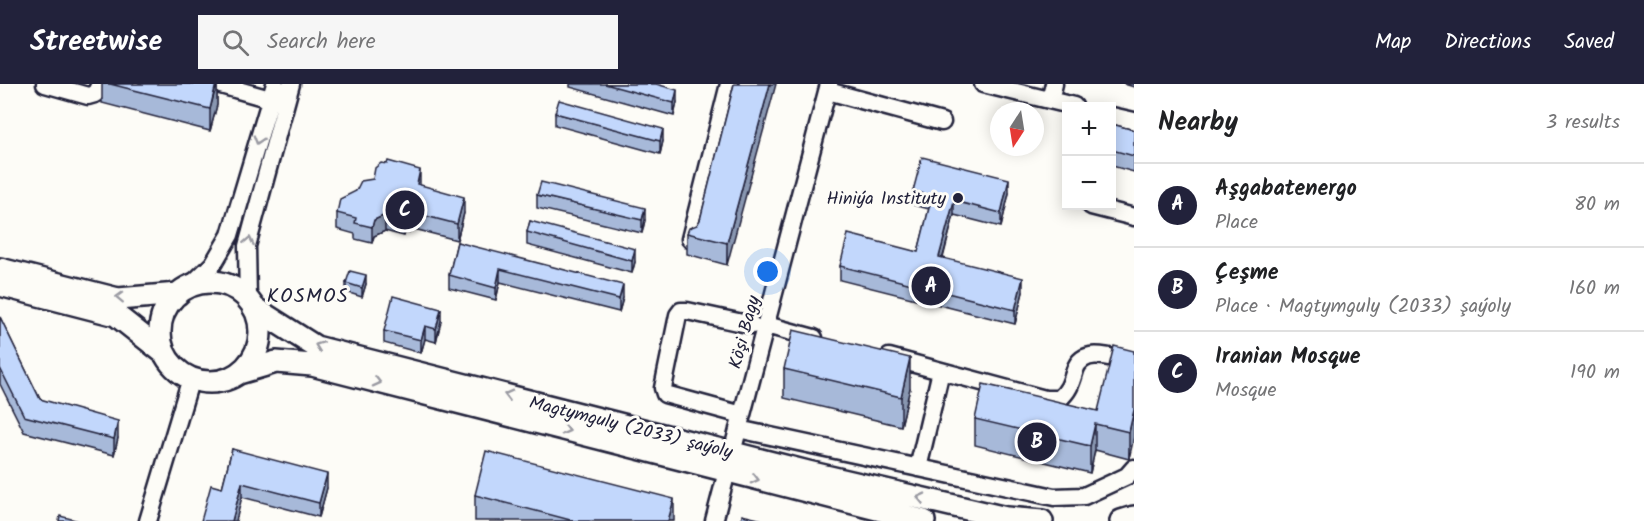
<!DOCTYPE html>
<html lang="en">
<head>
<meta charset="utf-8">
<style>
  body { margin:0; font-family:Kalam,sans-serif; background:#f6f6f6; color:#202124 }
  .controls { position:absolute; right:18px; top:18px; display:grid; overflow:hidden; border-radius:0px; box-shadow:0 3px 15px #0003 }
  .controls button { width:54px; height:54px; display:grid; place-items:center; padding:0; border:0; border-bottom:2px solid #e0e0e0; background:#fff; color:#202124; font:30px sans-serif }
  .compass { position:absolute; left:990px; top:18px; width:54px; height:54px; border-radius:50%; background:#fff; box-shadow:0 3px 15px #0003; rotate:192deg }
  .you { position:absolute; left:768px; top:188px; width:21px; height:21px; margin:-15px; border:4px solid #fff; border-radius:50%; background:#1a73e8; box-shadow:0 0 0 9px #1a73e833 }
  .badge { display:grid; place-items:center; width:39px; height:39px; border-radius:50%; background:#22223b; color:#fff; font-size:20px; font-weight:700 }
  .pin { position:absolute; translate:-50% -50%; border:3px solid #fff; box-shadow:0 2px 6px #0006 }
  .list { margin:0; padding:0; list-style:none }
  h2 { display:flex; justify-content:space-between; align-items:center; height:78px; margin:0; padding:0 24px; font-size:26px }
  h2 small { font-size:20px; font-weight:400; color:#757577 }
  .list li { display:grid; grid-template-columns:39px 1fr auto; gap:18px; align-items:center; box-sizing:border-box; height:84px; padding:0 24px; border-top:2px solid #e0e0e0 }
  .list b { display:block; font-size:22px; white-space:nowrap }
  .list p { margin:0; font-size:20px; white-space:nowrap; color:#757577 }
  .list em { font-size:20px; font-style:normal; color:#757577 }
  .icon { flex:none; width:33px; height:33px; fill:none; stroke:currentColor; stroke-width:2; stroke-linecap:round; stroke-linejoin:round }
  .map { position:relative; flex:none; width:1134px; height:437px; overflow:hidden }
  header { display:flex; align-items:center; gap:36px; box-sizing:border-box; height:84px; padding:0 30px; background:#22223b; color:#fff }
  header strong { font-size:28px }
  nav { display:flex; gap:33px; margin-inline-start:auto; font-size:21px }
  .search { width:420px; height:54px; background:#f6f6f6; display:flex; align-items:center; gap:15px; box-sizing:border-box; padding:0 21px; border-radius:0px; color:#757577; font-size:22px }
  main { display:flex }
  aside { flex:1; background:#fff }
  .map>svg:first-child { display:block }
  .lines { fill:none; stroke-linecap:round; stroke-linejoin:round }
  .minor-casing { stroke:#22223b; stroke-width:21 }
  .major-casing { stroke:#22223b; stroke-width:26 }
  .minor { stroke:#fdfcf7; stroke-width:16 }
  .major { stroke:#fdfcf7; stroke-width:21 }
  .wall { fill:#a7b9d9; stroke:#22223b; stroke-width:1.5 }
  .shaded-wall { fill:#8896b0; stroke:#22223b; stroke-width:1.5 }
  .building { fill:#c2d7fc; stroke:#22223b; stroke-width:1.5 }
  .oneway { stroke:#9a9aa2 }
  .poi-dot { fill:#22223b; stroke:#fdfcf7; stroke-width:2 }
  .labels { text-anchor:middle; stroke-width:6; stroke-linejoin:round; paint-order:stroke }
  .poi-label { font-size:18px; fill:#22223b; stroke:#fdfcf7; text-anchor:end }
  .street-label { font-size:18px; fill:#22223b; stroke:#fdfcf7 }
  .neighbourhood-label { font-size:20px; letter-spacing:1.5px; fill:#22223b; stroke:#fdfcf7 }
</style>
</head>
<body>
<header>
<strong>Streetwise</strong>
<div class="search"><svg class="icon" aria-label="search" viewBox="0 0 24 24"><circle cx="10" cy="10" r="6"/><path d="M15 15l6 6"/></svg>Search here</div>
<nav><a>Map</a><a>Directions</a><a>Saved</a></nav>
</header>
<main>
<div class="map">
<svg width="1134" height="437" viewBox="0 0 1134 437">
  <rect width="100%" height="100%" fill="#fdfcf7"/>
  <filter id="ink" filterUnits="userSpaceOnUse"><feTurbulence type="fractalNoise" baseFrequency=".0167" numOctaves="2"/><feDisplacementMap in="SourceGraphic" scale="12" xChannelSelector="R" yChannelSelector="G"/><feConvolveMatrix kernelMatrix="1 2 1 2 8 2 1 2 1" color-interpolation-filters="sRGB"/></filter>
  <g filter="url(#ink)">
    <g class="lines">
      <g class="minor-casing">
        <path id="minor" d="M45 0 88 12 95 10 100 0
          M217 0 270 15
          M983 0 1074 22
          M828 7 942 38
          M1050 16 1054 0
          M1112 32 1134 37
          M1091 122 1134 133
          M690 155 729 0
          M190 202 213 180 230 151 275 0
          M248 216 247 162 291 0
          M766 241 814 254
          M889 273 1045 315H1059C1069 307 1071 299 1075 286 1083 261 1115 275 1134 279
          M742 331 665 310 663 304 678 231 681 227H687L752 241
          M738 345 1054 413 1084 412 1127 392 1134 384
          M918 384 941 287
          M148 437 191 294
          M714 437 829 0"/>
      </g>
      <g class="major-casing">
        <path id="major" d="M0 185 118 215 178 210
          M160 248a50 50 0 1 1 100 0a50 50 0 1 1-100 0Z
          M0 201 116 231 164 269
          M253 223 316 263 808 388 1019 437
          M239 289 276 278 312 281 924 437
          M1007 434 1042 437
          M1121 437 1134 433"/>
      </g>
      <use href="#minor" class="minor"/>
      <use href="#major" class="major"/>
    </g>
    <path class="wall" d="M102 0H217V21L210 47 102 19Z
      M570 0H656L677 18 674 32 570 3Z
      M734 0 727 181 687 170V149L697 141 700 136Z
      M1124 0H1134V3Z
      M555 29 663 57 660 70 555 41Z
      M1112 40 1134 46V88L1112 82Z
      M420 101 464 129 457 156 410 144 409 149 405 148 404 152 385 147 374 152 372 159 355 155V150L337 145V129L356 107Z
      M913 107 1009 109 1001 143 954 131 943 174 1023 208 1015 240 840 196V182L918 168 929 125 913 121Z
      M537 111 645 136 642 149 537 124Z
      M530 137 635 178 632 189 527 161V148Z
      M457 158 623 214 619 228 500 198 496 216 449 204V191Z
      M346 199 366 200 362 213 346 208Z
      M0 233 40 315 118 354 114 371 24 348 0 300Z
      M441 237 436 258 425 255 421 269 384 259V247Z
      M1134 267 1129 375 1095 366 1090 389 975 361V335L1098 327Z
      M784 285 910 304 901 342 784 314Z
      M232 365 327 404 319 433 242 413 222 404Z
      M475 411 674 437H475Z"/>
    <path class="shaded-wall" d="M217 0V21L210 47V25Z
      M770 0H776L727 181V159Z
      M677 6V18L674 32V19Z
      M663 45V57L660 70V57Z
      M420 86V102L417 100Z
      M1009 95V109L1001 143V129Z
      M464 113V129L457 156V140Z
      M954 117V131L939 187V173Z
      M645 124V136L642 149V136Z
      M410 128V144L409 149V133Z
      M385 131V147L374 152 372 159V143L374 136Z
      M405 132V148L404 152V136Z
      M635 165V178L632 189V177Z
      M500 185V198L496 216V204Z
      M366 191V200L362 213V204Z
      M1023 194V208L1015 240V226Z
      M623 201V214L619 228V215Z
      M441 225V237L436 258V245Z
      M425 242V255L421 269V256Z
      M910 274V304L901 342V313Z
      M1134 326V353L1129 375V348Z
      M118 337V354L114 371V355Z
      M1095 340V366L1090 389V362Z
      M327 390V404L319 433V419Z
      M242 399V413L236 437H232Z
      M674 415V437H668Z"/>
    <path class="building" d="M110 0H216L210 25Z
      M605 0H656L677 6 674 19Z
      M734 0H770L727 159 687 149 689 144 697 141 700 136Z
      M559 16 663 45 660 57 555 29Z
      M1112 40 1134 46V72L1112 66Z
      M922 73 1009 95 1001 129 954 117 939 173 1023 194 1015 226 840 182 848 150 918 168 932 112 913 107Z
      M388 77 420 86 417 100 464 113 457 140 410 128 409 133 405 132 404 136 385 131 374 136 372 143 355 139 356 134 337 129 340 115 356 107 361 97 373 95 375 84 381 79 387 80Z
      M541 98 645 124 642 136 537 111Z
      M530 137 635 165 632 177 527 148Z
      M457 158 623 201 619 215 500 185 496 204 449 191Z
      M350 187 366 191 362 204 346 199Z
      M393 212 441 225 436 245 425 242 421 256 384 247Z
      M0 233 40 315 118 337 114 355 24 332 0 284Z
      M793 246 910 274 901 313 784 285Z
      M1114 262 1134 267V326L1129 348 1095 340 1090 362 975 335 983 300 1098 327Z
      M232 365 327 390 319 419 242 399 232 437H201L211 401 222 404Z
      M486 367 674 415 668 437H574L475 411Z
      M742 431 767 437H741Z
      M60 432 79 437H59Z"/>
    <defs><path id="oneway-chevron" d="M-2-3.5L2.5 0L-2 3.5" fill="none" stroke-width="1.6" stroke-linecap="round" stroke-linejoin="round" transform="scale(1.5)"/></defs>
    <g class="oneway">
      <use href="#oneway-chevron" transform="translate(258 56) rotate(107)"/>
      <use href="#oneway-chevron" transform="translate(249 157) rotate(-79)"/>
      <use href="#oneway-chevron" transform="translate(120 213) rotate(-178)"/>
      <use href="#oneway-chevron" transform="translate(319 262) rotate(-159)"/>
      <use href="#oneway-chevron" transform="translate(377 298) rotate(14)"/>
      <use href="#oneway-chevron" transform="translate(508 311) rotate(-166)"/>
      <use href="#oneway-chevron" transform="translate(566 346) rotate(14)"/>
      <use href="#oneway-chevron" transform="translate(755 395) rotate(14)"/>
      <use href="#oneway-chevron" transform="translate(921 414) rotate(-167)"/>
    </g>
  </g>
  <circle class="poi-dot" cx="958" cy="114" r="6"/>
  <g class="labels">
    <g class="poi-label">
      <text x="946" y="120">Hiniýa Instituty</text>
    </g>
    <g class="street-label">
      <text transform="translate(744 248) rotate(-75)" y="6">Köşi Bagy</text>
      <text transform="translate(631 343) rotate(14)" y="6">Magtymguly (2033) şaýoly</text>
    </g>
    <g class="neighbourhood-label">
      <text x="308" y="218">KOSMOS</text>
    </g>
  </g>
</svg>
<div class="controls">
<button>+</button>
<button>−</button>
</div>
<svg class="compass" viewBox="-18 -18 36 36"><path d="M0-13l5 13h-10z" fill="#e53935"/><path d="M0 13l5-13h-10z" fill="#757577"/></svg>
<div class="you"></div>
<div class="pin badge" style="left:931px;top:202px">A</div>
<div class="pin badge" style="left:1037px;top:358px">B</div>
<div class="pin badge" style="left:405px;top:126px">C</div>
</div>
<aside>
<h2>Nearby<small>3 results</small></h2>
<ul class="list">
<li><span class="badge">A</span><div><b>Aşgabatenergo</b><p>Place</p></div><em>80 m</em></li>
<li><span class="badge">B</span><div><b>Çeşme</b><p>Place · Magtymguly (2033) şaýoly</p></div><em>160 m</em></li>
<li><span class="badge">C</span><div><b>Iranian Mosque</b><p>Mosque</p></div><em>190 m</em></li>
</ul>
</aside>
</main>
</body>
</html>
